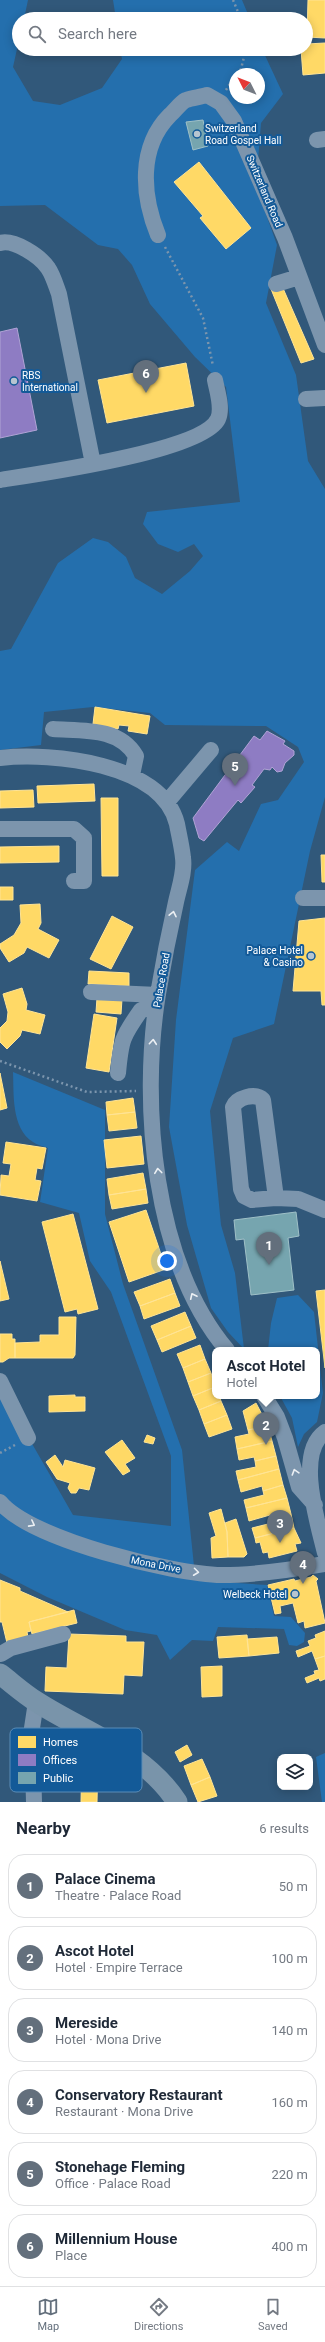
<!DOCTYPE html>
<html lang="en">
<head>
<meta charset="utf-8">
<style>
  body { margin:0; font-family:Roboto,sans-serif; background:#f2f2f3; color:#1f2937 }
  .controls { position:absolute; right:12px; bottom:12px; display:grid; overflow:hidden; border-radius:8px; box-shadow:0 2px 10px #0003 }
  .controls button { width:36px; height:36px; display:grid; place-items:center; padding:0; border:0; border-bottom:1px solid #e0e1e3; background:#fff; color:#1f2937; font:20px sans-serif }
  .compass { position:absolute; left:229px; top:68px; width:36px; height:36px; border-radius:50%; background:#fff; box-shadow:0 2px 10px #0003; rotate:312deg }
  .you { position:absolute; left:167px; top:1261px; width:14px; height:14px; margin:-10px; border:3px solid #fff; border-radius:50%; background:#1a73e8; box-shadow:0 0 0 6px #1a73e833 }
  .badge { display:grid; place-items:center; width:26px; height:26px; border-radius:50%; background:#636f7c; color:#fff; font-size:13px; font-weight:700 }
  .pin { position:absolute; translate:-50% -33px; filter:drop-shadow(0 1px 2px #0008) }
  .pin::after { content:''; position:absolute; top:21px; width:14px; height:12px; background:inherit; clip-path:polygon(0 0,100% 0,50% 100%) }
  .popup { position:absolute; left:212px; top:1347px; width:108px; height:52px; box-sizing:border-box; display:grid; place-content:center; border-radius:8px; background:#fff; filter:drop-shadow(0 1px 3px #0005); font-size:13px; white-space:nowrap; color:#747a83 }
  .popup b { font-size:15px; color:#1f2937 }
  .popup::after { content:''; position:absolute; left:50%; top:100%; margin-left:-8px; border:8px solid transparent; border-top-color:#fff }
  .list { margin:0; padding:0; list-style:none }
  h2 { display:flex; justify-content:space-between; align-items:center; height:52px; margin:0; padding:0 16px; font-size:17px }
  h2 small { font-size:13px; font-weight:400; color:#747a83 }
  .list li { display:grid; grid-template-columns:26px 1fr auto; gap:12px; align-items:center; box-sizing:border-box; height:64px; margin:0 8px 8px; padding:0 8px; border:1px solid #e0e1e3; border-radius:16px }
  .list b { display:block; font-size:15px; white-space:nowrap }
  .list p { margin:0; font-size:13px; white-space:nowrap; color:#747a83 }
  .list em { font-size:13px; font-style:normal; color:#747a83 }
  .icon { flex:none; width:22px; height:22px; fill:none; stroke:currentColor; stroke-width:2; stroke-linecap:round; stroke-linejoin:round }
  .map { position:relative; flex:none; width:325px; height:1802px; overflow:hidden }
  .search { position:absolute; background:#fff; box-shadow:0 2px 10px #0003; left:12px; right:12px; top:12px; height:44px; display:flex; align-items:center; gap:10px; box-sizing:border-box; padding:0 14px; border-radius:22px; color:#747a83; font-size:15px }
  .sheet { height:484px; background:#fff }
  nav { display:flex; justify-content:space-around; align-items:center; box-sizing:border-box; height:56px; border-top:1px solid #e0e1e3; background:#fff; font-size:11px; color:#747a83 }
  nav a { display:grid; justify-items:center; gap:2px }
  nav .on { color:#636f7c }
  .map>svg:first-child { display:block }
  .green { fill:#246fad; fill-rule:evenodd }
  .homes { fill:#ffd966; stroke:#ffe494 }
  .offices { fill:#8e7cc3; stroke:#b0a3d5 }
  .public { fill:#76a5af; stroke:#9fc0c7 }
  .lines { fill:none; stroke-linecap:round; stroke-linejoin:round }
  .path { stroke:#7c95ad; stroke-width:2.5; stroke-dasharray:2 3; stroke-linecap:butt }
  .minor { stroke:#7c95ad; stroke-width:16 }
  .major { stroke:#7994aa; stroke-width:21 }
  .oneway { stroke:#ebeff3 }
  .poi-dot { fill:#b7c5d0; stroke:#135a98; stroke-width:1.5 }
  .labels { text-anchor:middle; stroke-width:4; stroke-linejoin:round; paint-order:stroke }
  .poi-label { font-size:10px; fill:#fff; stroke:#135a98; text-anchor:start }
  .street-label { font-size:10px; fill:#fff; stroke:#135a98 }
  .key { fill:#135a98; stroke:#5a8cb7; stroke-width:1 }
  .key-label { font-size:11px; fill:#fff }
</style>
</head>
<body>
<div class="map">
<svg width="325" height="1802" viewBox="0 0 325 1802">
  <rect width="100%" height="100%" fill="#31587a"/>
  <path class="green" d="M0 0H28L24 19H19V40L13 67 33 101 60 105 102 88 122 59 120 49H262L283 94 261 123 256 186 277 245 266 303 296 375 308 461 325 489V797L310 851 274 1024 233 1038 210 1111 221 1225 235 1273 244 1349 228 1332 211 1308 187 1225 169 1127 176 1020 195 870 227 842 239 851 261 804 278 800 304 762 298 747 266 726 165 725 150 713 93 707 44 712 41 745 0 750V651L11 649 58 563 93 538 108 542 126 557 135 578 162 594 190 571 203 556 194 544 178 552 158 544 143 524 147 512 240 502 226 387 195 357 150 304 132 265 118 249 98 245 45 205 0 206ZM235 74H259V98H235Z
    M113 0H242L250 19H116Z
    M13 1072 105 1110V1214L123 1284 182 1450 194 1566 222 1582 267 1585 274 1616 291 1617 305 1633 304 1642 297 1646 289 1645 284 1629 218 1627 213 1641 192 1640 170 1660 157 1635 125 1630 47 1597 0 1573V1388L73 1515 171 1526V1456L111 1292 90 1261 79 1213 40 1202 48 1148C43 1146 37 1145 33 1142 11 1128 14 1094 13 1072Z
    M298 1295 314 1312 323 1393 317 1422 304 1434 298 1447 292 1418 280 1396H317V1350H268L271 1323 277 1298Z
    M325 1753V1802H322L316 1757Z"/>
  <path class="homes" d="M308 0H325V38L307 37Z
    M325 43V73L303 75 301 49H306V44Z
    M199 162 251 228 226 249 200 218 203 216 174 182Z
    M282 286 314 359 301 363 271 289Z
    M186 363 194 406 107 423 98 380Z
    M95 707 150 716 147 734 128 731 129 726 119 725 118 729 93 724Z
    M94 784 95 801 38 803 37 786Z
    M33 790 34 807 0 808V791Z
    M101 798H118V876H102Z
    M59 846V862L0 863V847Z
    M321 855H325V882H322Z
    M0 887H13V900H0Z
    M40 904 41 923 38 929 59 940 49 958 27 947 24 953 9 962 0 948V944L14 935 21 923 20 905Z
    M112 916 133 927 111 969 90 959Z
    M325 918V1005H322L321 991H293L299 921Z
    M89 971 129 973V986L88 984Z
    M22 988 27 1004 26 1010 45 1015 40 1034 22 1030 20 1036 7 1049 0 1042V1028L7 1021 8 1012 3 994Z
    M97 998 122 999 121 1014 96 1012Z
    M94 1014 117 1018 109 1072 86 1068Z
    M0 1073 7 1108 0 1110Z
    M133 1098 135 1112 107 1115 106 1102Z
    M135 1112 137 1128 109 1131 107 1115Z
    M141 1136 144 1164 107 1168 104 1140Z
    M6 1142 46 1148 42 1169 37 1168 35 1180 41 1181 37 1201 0 1195 1 1175 9 1176 11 1164 3 1163Z
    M143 1173 146 1189 109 1195 107 1179Z
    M146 1189 148 1203 112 1209 109 1195Z
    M146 1210 166 1269 129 1282 109 1222Z
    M73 1214 98 1309 78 1314 77 1309 65 1312 42 1222Z
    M0 1261 9 1299 0 1301Z
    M170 1279 175 1293 140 1306 134 1292Z
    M325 1290V1368L316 1291Z
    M175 1293 180 1306 144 1319 140 1306Z
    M185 1312 191 1326 157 1340 151 1326Z
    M59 1317H76L75 1355 73 1358H15V1343L40 1342V1335H59Z
    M191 1326 196 1338 162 1352 157 1340Z
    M0 1334H12V1339H15V1358H9L3 1362H0Z
    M200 1345 205 1359 183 1368 177 1354Z
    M205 1359 211 1373 188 1382 183 1368Z
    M211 1373 215 1387 193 1396 188 1382Z
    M215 1387V1396H219L221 1401 199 1410 193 1396Z
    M75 1395V1397H85V1411L49 1412V1396Z
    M221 1401 227 1415 204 1424 199 1410Z
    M256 1403 268 1426 248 1430 243 1411Z
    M227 1415 232 1429 209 1437 204 1424Z
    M268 1426 272 1441 237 1449 235 1437 249 1434 248 1430Z
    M147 1435 155 1438 153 1444 144 1442Z
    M122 1440 135 1458 125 1464 130 1471 123 1475 105 1452Z
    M272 1441 276 1456 255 1461 254 1457 239 1460 237 1449Z
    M55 1455 63 1467 65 1460 95 1468 89 1490 79 1488 76 1493H71L68 1488 70 1483 57 1479 46 1462Z
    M276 1456 279 1469 238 1480 236 1471 256 1467 255 1461Z
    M279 1469 283 1485 263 1491 262 1486 241 1492 238 1480Z
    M283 1485 287 1498 246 1508 244 1500 264 1495 263 1491Z
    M287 1498 291 1514 271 1519 270 1515 249 1521 246 1508Z
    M221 1509 227 1532 228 1557 212 1558 211 1538 216 1536 209 1513Z
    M291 1514 294 1528 255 1538 252 1528 272 1523 271 1519Z
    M236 1519 247 1554 244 1557H228L227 1532 225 1523Z
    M294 1528 301 1543 295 1544 297 1551 269 1558 268 1552 263 1553 260 1542 256 1543 255 1538Z
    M313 1575 318 1579 316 1581 325 1623 305 1628 304 1621 298 1623 293 1603 280 1606 281 1613 275 1614 268 1585 294 1579 295 1581 311 1577Z
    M0 1580 20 1588V1591L68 1612 29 1622 31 1631 27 1632 28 1637 7 1643 2 1622H0Z
    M74 1610 77 1623 32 1634 29 1622Z
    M325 1631V1656L315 1659 312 1651 298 1657 296 1651 310 1646 308 1641 316 1638 315 1635Z
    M69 1634 126 1636V1642H144L142 1676 124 1675 123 1694 45 1691 46 1667 67 1668Z
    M247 1635 249 1656 219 1658 217 1637Z
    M277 1637 279 1653 249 1656 247 1639Z
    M325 1656V1679L320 1681 319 1678 307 1683 305 1678 315 1674 314 1671 319 1670 315 1659Z
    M222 1666V1696L202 1697 201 1667Z
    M187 1745 192 1755 180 1762 175 1752Z
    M82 1753 98 1754 97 1802H81Z
    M202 1759 210 1777 191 1785 184 1766Z
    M210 1777 217 1796 198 1802 191 1785Z"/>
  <path class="offices" d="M17 328 37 430 0 438V332Z
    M267 731 285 741 283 744 294 751V755L285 763 282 771 277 772 272 767 270 770 264 769 252 785 255 787 241 803 238 800 204 841 199 838 193 818 254 736 260 740Z"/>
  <path class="public" d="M203 120 208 146 193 150 186 122Z
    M296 1212 299 1236 288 1238 294 1290 251 1295 244 1239 236 1240 234 1220Z"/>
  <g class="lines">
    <path class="path" d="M233 0 241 19
      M237 74 241 69 246 49
      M226 90 235 76
      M165 247 203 318 213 366
      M0 1061 87 1092 136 1091
      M0 1453 15 1445"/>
    <path class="minor" d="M317 140 325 139
      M158 235C142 196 138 147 170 115 175 111 180 103 186 100 192 98 200 97 207 95L221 103 234 121 285 238 325 345
      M0 243C14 239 40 256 48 268 53 275 56 286 59 294L93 464
      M276 284 299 277
      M306 399 325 398
      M0 480C38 474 203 451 218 419 223 408 217 391 215 380
      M53 729C83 731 119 727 136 756L132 775
      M0 758C52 752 162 763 177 824 179 835 182 847 183 858 185 872 179 888 176 902 169 933 163 964 158 994 140 1104 153 1262 227 1350
      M167 802 211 750
      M0 829H74L84 838V881H74
      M303 898H325
      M91 992 158 995
      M118 1073C121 1040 122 1037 141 1010L156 1007
      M276 1198 263 1100C255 1092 236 1098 233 1107L241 1189 244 1196 252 1200 276 1198 298 1199 325 1210
      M0 1381 28 1438
      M264 1396 277 1417 285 1438 299 1487 315 1505
      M325 1432C295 1453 318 1523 325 1553
      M0 1502C31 1540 173 1574 222 1575 257 1575 291 1570 325 1564
      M1 1654 11 1648 63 1634
      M34 1802 32 1728 36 1702"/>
    <path class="major" d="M0 1674C12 1683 24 1694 37 1702 85 1733 144 1751 177 1802"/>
  </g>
  <defs><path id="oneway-chevron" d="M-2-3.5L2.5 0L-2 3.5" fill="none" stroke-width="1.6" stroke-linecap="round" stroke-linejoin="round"/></defs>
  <g class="oneway">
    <use href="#oneway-chevron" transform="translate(173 914) rotate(-78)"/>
    <use href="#oneway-chevron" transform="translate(153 1042) rotate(-85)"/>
    <use href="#oneway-chevron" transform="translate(158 1171) rotate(-97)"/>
    <use href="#oneway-chevron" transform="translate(193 1296) rotate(-115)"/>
    <use href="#oneway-chevron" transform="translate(295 1472) rotate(-107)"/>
    <use href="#oneway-chevron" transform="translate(32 1524) rotate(28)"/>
    <use href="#oneway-chevron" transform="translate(196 1572) rotate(7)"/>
  </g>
  <g class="poi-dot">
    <circle cx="197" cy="134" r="4"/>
    <circle cx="14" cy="381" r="4"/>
    <circle cx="311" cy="956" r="4"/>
    <circle cx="295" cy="1594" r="4"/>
  </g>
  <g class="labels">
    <g class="poi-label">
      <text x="205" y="132">Switzerland<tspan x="205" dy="12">Road Gospel Hall</tspan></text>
      <text x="22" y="379">RBS<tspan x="22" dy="12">International</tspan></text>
      <text x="303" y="954" text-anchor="end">Palace Hotel<tspan x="303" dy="12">&amp; Casino</tspan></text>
      <text x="287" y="1598" text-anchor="end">Welbeck Hotel</text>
    </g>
    <g class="street-label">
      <text transform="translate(265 191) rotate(67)" y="4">Switzerland Road</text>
      <text transform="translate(161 980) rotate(-80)" y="4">Palace Road</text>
      <text transform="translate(156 1564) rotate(11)" y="4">Mona Drive</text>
    </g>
  </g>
  <rect x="10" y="1728" width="132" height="64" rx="6" class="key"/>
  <rect x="18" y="1736" width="18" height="12" fill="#ffd966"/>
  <rect x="18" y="1754" width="18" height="12" fill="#8e7cc3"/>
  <rect x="18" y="1772" width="18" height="12" fill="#76a5af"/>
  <g class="key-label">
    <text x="43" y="1746">Homes</text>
    <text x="43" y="1764">Offices</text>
    <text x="43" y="1782">Public</text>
  </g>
</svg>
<div class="controls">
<button><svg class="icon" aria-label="layers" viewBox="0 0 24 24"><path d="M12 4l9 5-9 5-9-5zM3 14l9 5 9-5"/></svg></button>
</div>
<svg class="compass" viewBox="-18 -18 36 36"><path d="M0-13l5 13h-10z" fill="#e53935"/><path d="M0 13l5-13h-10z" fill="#747a83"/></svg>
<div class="you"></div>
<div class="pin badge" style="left:269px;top:1265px">1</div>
<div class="pin badge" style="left:266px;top:1445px">2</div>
<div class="popup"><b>Ascot Hotel</b>Hotel</div>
<div class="pin badge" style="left:280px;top:1543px">3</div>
<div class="pin badge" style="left:303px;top:1584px">4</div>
<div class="pin badge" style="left:235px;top:786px">5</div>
<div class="pin badge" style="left:146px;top:393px">6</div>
<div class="search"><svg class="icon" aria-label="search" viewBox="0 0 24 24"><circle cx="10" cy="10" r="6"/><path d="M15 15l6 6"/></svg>Search here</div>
</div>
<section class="sheet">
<h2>Nearby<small>6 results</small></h2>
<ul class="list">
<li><span class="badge">1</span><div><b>Palace Cinema</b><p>Theatre · Palace Road</p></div><em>50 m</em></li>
<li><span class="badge">2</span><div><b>Ascot Hotel</b><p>Hotel · Empire Terrace</p></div><em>100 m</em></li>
<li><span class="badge">3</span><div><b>Mereside</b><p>Hotel · Mona Drive</p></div><em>140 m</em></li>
<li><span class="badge">4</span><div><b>Conservatory Restaurant</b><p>Restaurant · Mona Drive</p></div><em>160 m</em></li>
<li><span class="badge">5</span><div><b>Stonehage Fleming</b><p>Office · Palace Road</p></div><em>220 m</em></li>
<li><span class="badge">6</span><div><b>Millennium House</b><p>Place</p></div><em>400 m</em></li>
</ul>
</section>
<nav>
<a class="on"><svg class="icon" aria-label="map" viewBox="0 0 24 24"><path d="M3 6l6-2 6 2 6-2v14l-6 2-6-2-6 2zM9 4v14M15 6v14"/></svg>Map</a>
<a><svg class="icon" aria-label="directions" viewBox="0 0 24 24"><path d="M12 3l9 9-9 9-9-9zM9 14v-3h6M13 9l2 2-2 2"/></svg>Directions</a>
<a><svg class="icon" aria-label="saved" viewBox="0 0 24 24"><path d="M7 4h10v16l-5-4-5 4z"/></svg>Saved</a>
</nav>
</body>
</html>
